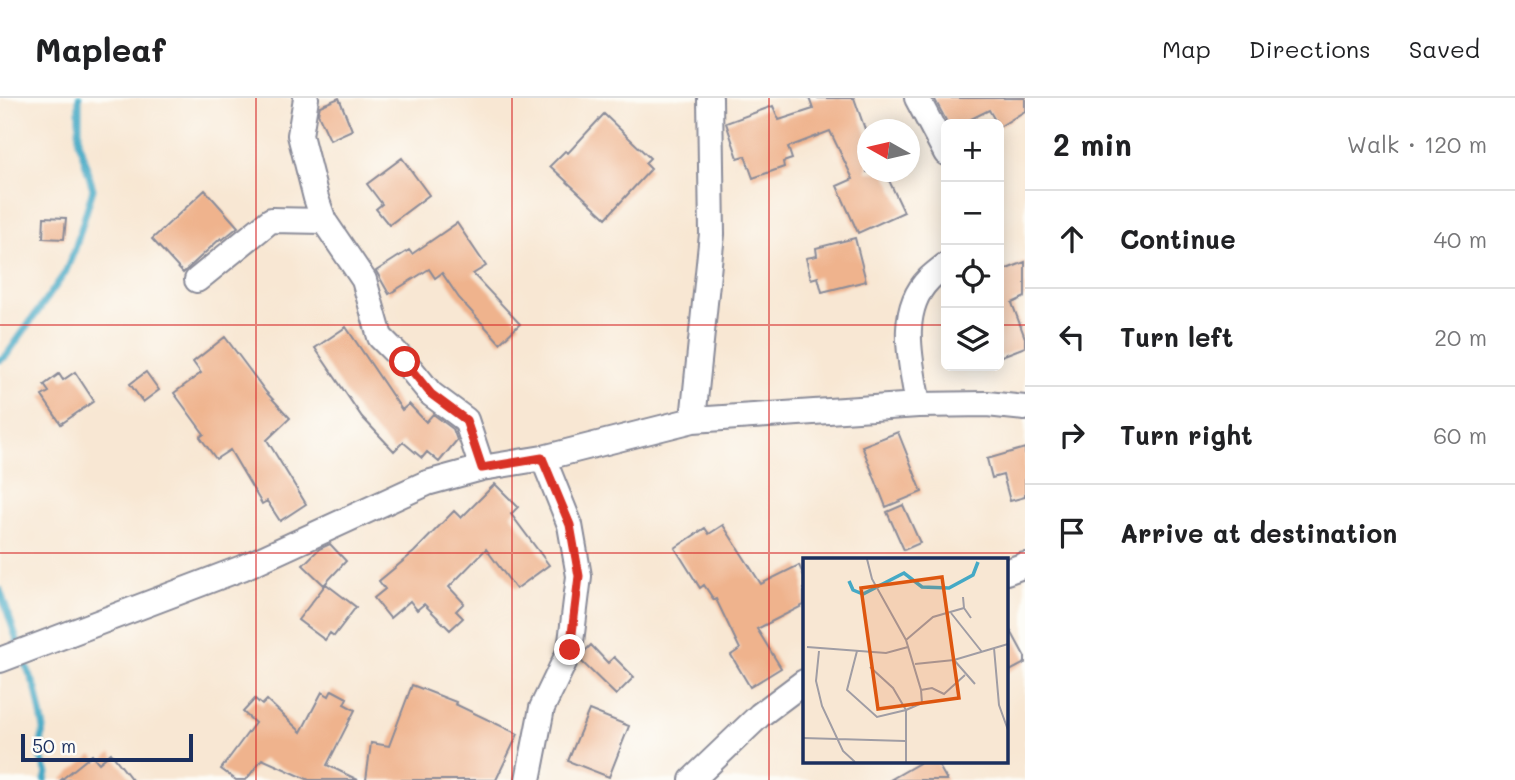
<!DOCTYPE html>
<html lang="en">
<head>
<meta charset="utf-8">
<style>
  body { margin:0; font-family:Mali,sans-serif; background:#f2f2f2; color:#202124 }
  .controls { position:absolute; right:21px; top:21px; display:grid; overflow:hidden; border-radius:10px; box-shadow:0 4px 18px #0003 }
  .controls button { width:63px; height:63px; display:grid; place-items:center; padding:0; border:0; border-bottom:2px solid #e0e0e0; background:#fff; color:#202124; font:35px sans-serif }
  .compass { position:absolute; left:857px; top:21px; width:63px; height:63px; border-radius:50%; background:#fff; box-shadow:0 4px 18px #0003; rotate:278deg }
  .scale { position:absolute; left:21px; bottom:18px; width:172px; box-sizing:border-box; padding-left:7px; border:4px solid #1b2f5e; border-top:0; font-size:19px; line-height:24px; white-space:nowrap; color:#1b2f5e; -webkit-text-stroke:5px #fdfcf7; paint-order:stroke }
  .stop { position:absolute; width:21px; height:21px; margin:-16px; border:5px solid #d93025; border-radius:50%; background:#fff }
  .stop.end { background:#d93025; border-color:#fff; box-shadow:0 2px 7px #0008 }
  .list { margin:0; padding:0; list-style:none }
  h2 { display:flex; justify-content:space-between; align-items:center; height:91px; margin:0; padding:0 28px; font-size:30px }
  h2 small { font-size:23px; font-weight:400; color:#757577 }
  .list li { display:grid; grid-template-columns:46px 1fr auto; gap:21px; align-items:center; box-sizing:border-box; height:98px; padding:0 28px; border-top:2px solid #e0e0e0 }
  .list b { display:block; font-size:26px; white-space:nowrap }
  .list em { font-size:23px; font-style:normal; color:#757577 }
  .icon { flex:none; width:38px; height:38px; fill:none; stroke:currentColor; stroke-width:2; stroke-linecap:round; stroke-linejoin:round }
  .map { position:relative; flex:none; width:1025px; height:682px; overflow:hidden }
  header { display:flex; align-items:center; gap:42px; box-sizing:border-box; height:98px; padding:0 35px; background:#fff; border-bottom:2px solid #e0e0e0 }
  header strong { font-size:33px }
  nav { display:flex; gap:38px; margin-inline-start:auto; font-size:24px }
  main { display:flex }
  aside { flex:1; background:#fff }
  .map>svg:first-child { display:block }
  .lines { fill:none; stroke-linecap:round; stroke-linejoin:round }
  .stream { stroke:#45a9c5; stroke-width:7 }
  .building { fill:#efb38d }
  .minor-casing { stroke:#8a8b98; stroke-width:28 }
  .minor { stroke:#fff; stroke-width:24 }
  .route { stroke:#d93025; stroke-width:9 }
  .grid { fill:none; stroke:#d62828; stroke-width:2; stroke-opacity:0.55 }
  .inset-river { fill:none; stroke:#45a9c5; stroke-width:3.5 }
  .inset-road { fill:none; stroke:#a09da4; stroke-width:2 }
  .view { fill:#de5710; fill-opacity:0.15; stroke:#de5710; stroke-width:3.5 }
  .inset-edge { fill:none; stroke:#1b2f5e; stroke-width:3.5 }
</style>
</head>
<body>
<header>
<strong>Mapleaf</strong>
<nav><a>Map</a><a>Directions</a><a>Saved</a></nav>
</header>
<main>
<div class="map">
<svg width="1025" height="682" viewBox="0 0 1025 682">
  <rect width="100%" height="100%" fill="#fdfcf7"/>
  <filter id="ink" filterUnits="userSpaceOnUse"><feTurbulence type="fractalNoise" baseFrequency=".0143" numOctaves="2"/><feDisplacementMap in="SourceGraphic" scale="14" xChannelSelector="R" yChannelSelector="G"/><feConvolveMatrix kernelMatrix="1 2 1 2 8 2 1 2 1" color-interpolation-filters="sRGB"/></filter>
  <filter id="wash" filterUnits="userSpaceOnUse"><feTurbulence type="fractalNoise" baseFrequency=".00686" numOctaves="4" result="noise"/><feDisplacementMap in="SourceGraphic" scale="28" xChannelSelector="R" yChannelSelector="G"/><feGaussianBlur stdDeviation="1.57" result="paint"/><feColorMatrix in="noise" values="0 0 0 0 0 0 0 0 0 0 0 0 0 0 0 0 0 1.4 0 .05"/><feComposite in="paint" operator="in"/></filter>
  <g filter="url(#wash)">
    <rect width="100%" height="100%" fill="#f8e7d3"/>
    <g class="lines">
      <path class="stream" d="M0 262 6 258 65 175 75 151 93 91 79 44V0
        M0 492 23 560 36 591 44 631 39 655 47 675 45 682"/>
    </g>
    <g id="blocks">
      <path class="building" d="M339 0 352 32 330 42 318 16 320 8Z
        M809 0H854L867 37V74H885L904 114 858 135 837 88 853 81 830 33 788 49 792 61 783 64 784 69 753 80 745 58 738 60 726 25 773 8 779 22 813 11Z
        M934 0H1025V13L999 29 989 12 961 26H948Z
        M604 16 650 60 645 65 651 71 606 120 550 68 565 53 568 55Z
        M402 60 429 97 389 127 376 111 382 106 367 86Z
        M205 92 238 129 222 142 221 140 183 175 152 141Z
        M44 119 66 120 64 141 43 140Z
        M457 125 486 168 473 176 520 226 500 245 459 200 442 175 435 180 429 171 389 196 376 173 409 152 412 156Z
        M855 140 866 183 822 194 818 179 811 181 806 160 817 158 816 150Z
        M1025 164V199L1012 205 1025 240V249L999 259V174Z
        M346 229 402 312 409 306 426 324 433 316 453 331 457 342 439 364 427 354 422 360 403 344 394 353 362 319 315 250Z
        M225 239 266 294 290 320 267 342 306 406 280 423 267 403 262 406 230 352 216 361 200 339 204 336 174 295 201 275 193 264Z
        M75 274 94 303 61 326 42 298 49 294 44 287 59 276 63 282Z
        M146 274 159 292 143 304 130 286Z
        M898 334 922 394 886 409 862 348Z
        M1025 350V399L1010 403 1003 377 992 380 987 361Z
        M495 386 518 409 511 416 549 467 516 491 486 451 449 489 464 505 456 513 463 520 450 532 424 506 417 512 410 503 390 520 374 500 385 491 379 483 414 454 454 413 461 420Z
        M903 407 920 445 904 452 887 414Z
        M723 427 761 486 799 467 804 478V507L757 531 781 570 750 589 731 557 740 551 716 501 714 502 704 487 700 490 675 450 705 430 709 436Z
        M330 446 346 463 324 487 303 467 319 451Z
        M326 486 356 509 334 538 330 535 325 542 298 522Z
        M1006 524 1025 559V565L1006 575Z
        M591 547 608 565 614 559 634 579 616 597 581 563 585 553Z
        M412 587 456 604 455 606 518 636 496 682H366L371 645 389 648Z
        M332 592 347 600 344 606 355 612 327 667 358 682H309L262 661 246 682H236L221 671 255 625 243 614 255 601 262 607 267 602 301 634 322 594 329 598Z
        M589 612 629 628 609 679 568 663Z
        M111 655 132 682H61L92 657 99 665Z
        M923 663H936L947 682H890Z"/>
    </g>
  </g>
  <g filter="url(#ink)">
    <use href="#blocks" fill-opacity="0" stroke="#8a8b98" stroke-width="2"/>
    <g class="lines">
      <g class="minor-casing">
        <path id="minor" d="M306 0 300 37 316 100 324 123 364 182 380 239 405 264 431 296 466 322 482 370
          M917 0 946 55
          M197 182 271 122 324 123
          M918 307C912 267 896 214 929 181 934 176 941 171 946 167
          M693 322 712 136 710 0
          M1006 474 1025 467
          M0 562 242 470 427 385 482 370 543 360 693 322 918 307 987 306 1025 310
          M528 682 542 610 570 552 579 478 570 427 543 360
          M692 682 760 617 804 584"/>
      </g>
      <use href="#minor" class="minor"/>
    </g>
  </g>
  <g class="lines" filter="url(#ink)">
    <path class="route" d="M405 264 431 296 466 322 482 370 542 360 570 427 579 478 570 552"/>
  </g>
  <path class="grid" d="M256 0V682M512 0V682M769 0V682M0 227H946M999 227H1025M0 455H1025"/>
  <g transform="translate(803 460)">
    <rect width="205" height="205" fill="#f8e7d3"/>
    <path class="inset-river" d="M46 23 50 32 60 36 101 15 119 29 146 30 170 17 175 4"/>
    <path class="inset-road" d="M64 1 69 21 103 82 118 132 119 145 103 152V204M160 39 161 50 168 60M148 55 179 94M103 82 130 59 161 50M4 89 83 95 105 89M191 90 196 147 205 172M16 93 13 123 19 148 40 193 52 204M54 93 44 132 74 159 103 152 90 130 67 109M151 102 172 126M112 106 151 102 205 86M118 132 129 130 141 136 162 117M0 180 102 183"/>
    <path class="view" d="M139 19 156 140 75 151 58 30Z"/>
    <rect width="205" height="205" class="inset-edge"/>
  </g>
</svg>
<div class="controls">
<button>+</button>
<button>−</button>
<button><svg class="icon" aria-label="locate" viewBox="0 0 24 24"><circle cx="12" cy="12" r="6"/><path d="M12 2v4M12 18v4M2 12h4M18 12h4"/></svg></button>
<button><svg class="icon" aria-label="layers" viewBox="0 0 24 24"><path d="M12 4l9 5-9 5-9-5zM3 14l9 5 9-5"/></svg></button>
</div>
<svg class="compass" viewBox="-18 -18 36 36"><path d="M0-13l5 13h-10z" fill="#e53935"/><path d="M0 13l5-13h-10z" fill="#757577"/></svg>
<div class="scale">50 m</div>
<div class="stop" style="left:405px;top:264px"></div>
<div class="stop end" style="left:570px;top:552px"></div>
</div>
<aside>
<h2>2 min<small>Walk · 120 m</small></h2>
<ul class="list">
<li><svg class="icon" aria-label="ahead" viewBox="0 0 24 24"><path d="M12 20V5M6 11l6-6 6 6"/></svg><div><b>Continue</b></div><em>40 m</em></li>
<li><svg class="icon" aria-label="left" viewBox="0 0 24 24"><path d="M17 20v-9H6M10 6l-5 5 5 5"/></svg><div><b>Turn left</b></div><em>20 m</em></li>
<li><svg class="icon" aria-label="right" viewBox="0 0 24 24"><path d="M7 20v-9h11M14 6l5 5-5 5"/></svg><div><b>Turn right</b></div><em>60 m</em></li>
<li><svg class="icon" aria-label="arrive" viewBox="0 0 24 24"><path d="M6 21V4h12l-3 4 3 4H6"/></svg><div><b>Arrive at destination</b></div></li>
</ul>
</aside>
</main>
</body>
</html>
